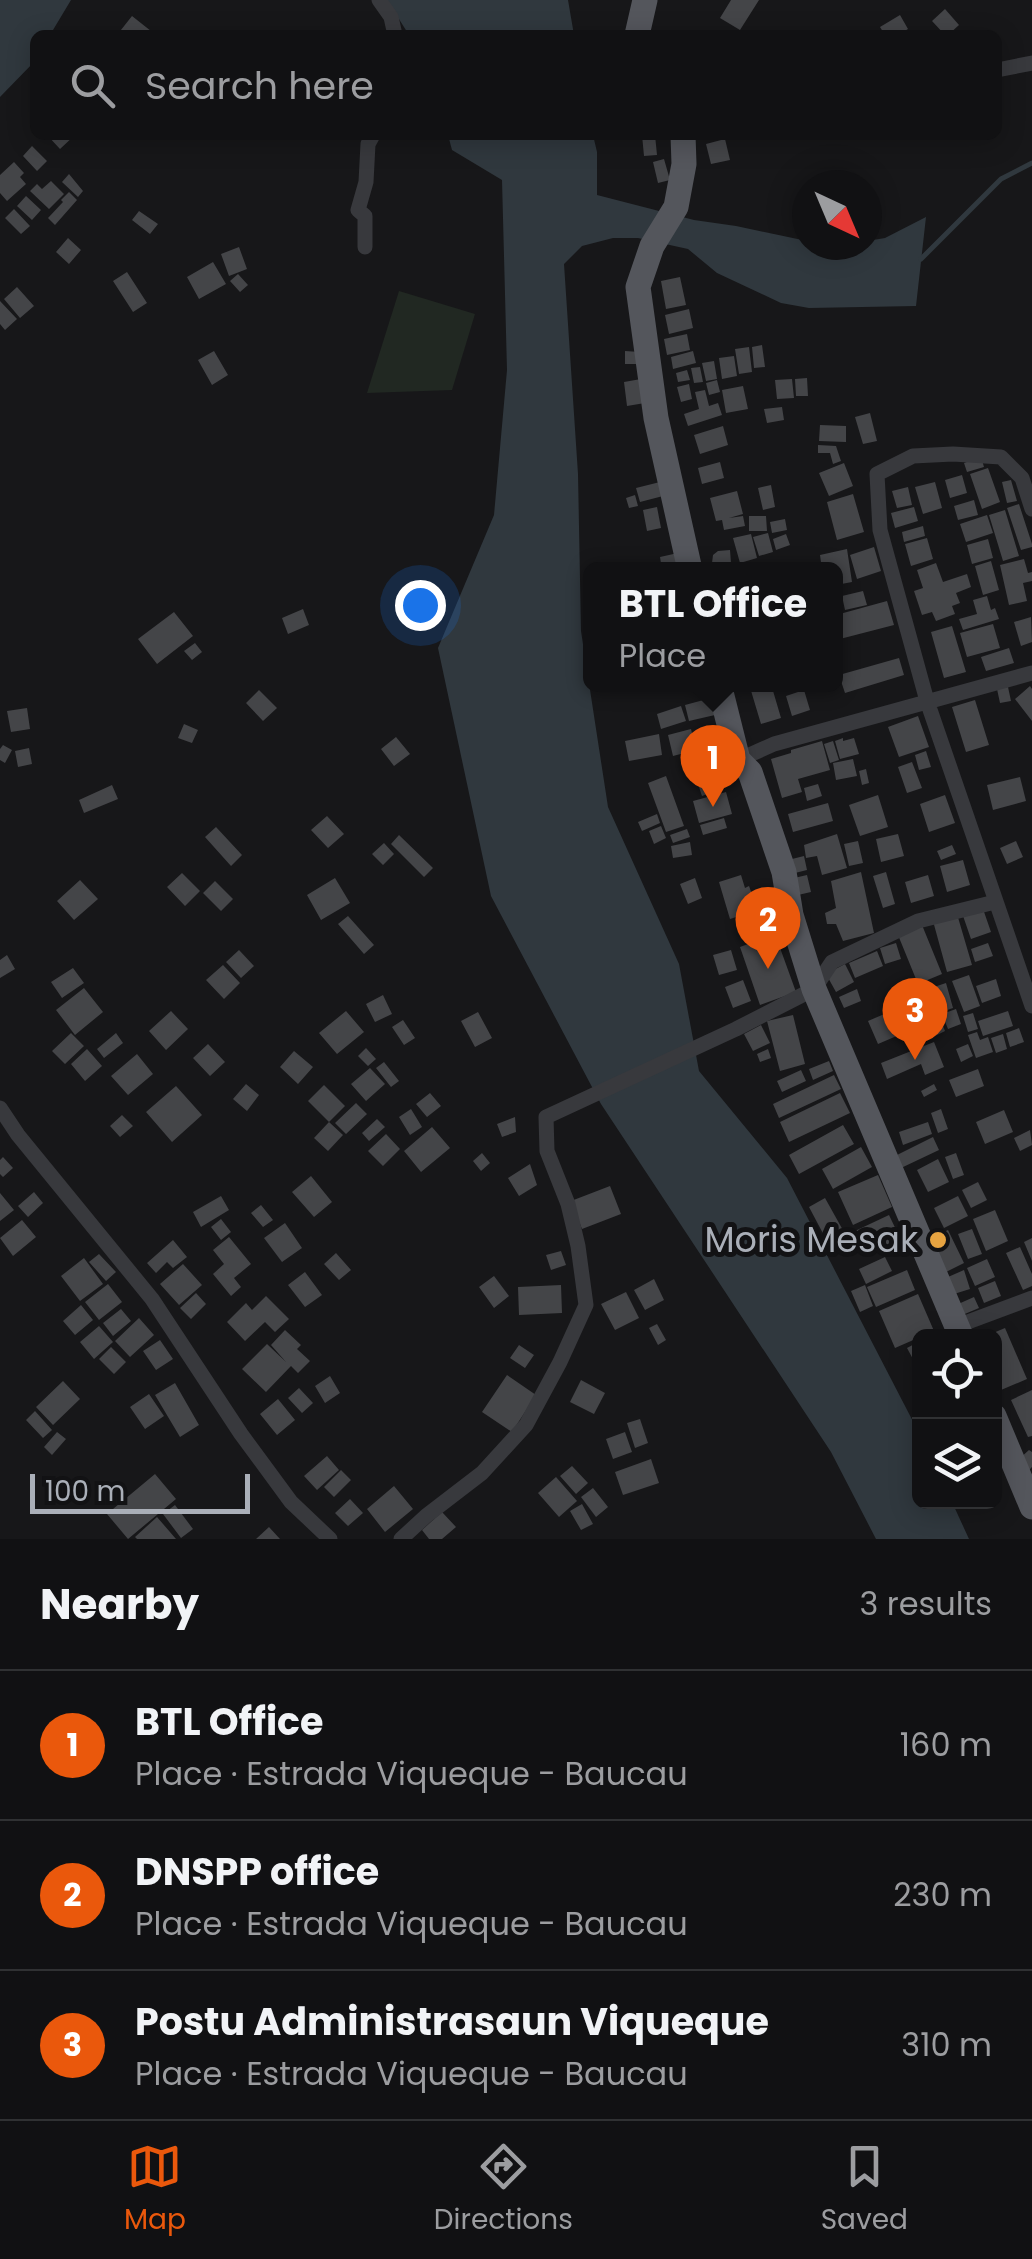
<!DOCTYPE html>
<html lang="en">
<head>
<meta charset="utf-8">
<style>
  body { margin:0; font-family:Poppins,sans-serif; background:#1a1a1c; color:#f1f3f6 }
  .controls { position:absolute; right:30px; bottom:30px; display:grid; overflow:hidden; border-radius:15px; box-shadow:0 5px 25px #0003 }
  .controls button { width:90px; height:90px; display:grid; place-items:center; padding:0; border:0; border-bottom:2px solid #303133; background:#111113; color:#f1f3f6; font:50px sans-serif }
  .compass { position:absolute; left:792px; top:170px; width:90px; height:90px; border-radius:50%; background:#111113; box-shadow:0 5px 25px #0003; rotate:136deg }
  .scale { position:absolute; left:30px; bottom:25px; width:220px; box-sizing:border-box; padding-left:10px; border:5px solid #aaafb8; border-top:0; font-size:28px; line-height:35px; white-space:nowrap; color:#aaafb8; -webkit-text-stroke:8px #121214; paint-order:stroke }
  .you { position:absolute; left:420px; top:605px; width:35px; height:35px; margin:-25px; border:8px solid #fff; border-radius:50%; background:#1a73e8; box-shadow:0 0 0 15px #1a73e833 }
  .badge { display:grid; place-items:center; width:65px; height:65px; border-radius:50%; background:#ea580c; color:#fff; font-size:32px; font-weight:700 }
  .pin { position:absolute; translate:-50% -82px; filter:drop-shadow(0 2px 5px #0008) }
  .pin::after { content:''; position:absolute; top:52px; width:35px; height:30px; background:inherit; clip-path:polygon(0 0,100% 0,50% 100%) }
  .popup { position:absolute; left:583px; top:562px; width:260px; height:130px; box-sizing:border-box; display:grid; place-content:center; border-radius:15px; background:#111113; filter:drop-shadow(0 2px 8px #0005); font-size:32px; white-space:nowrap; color:#9c9da0 }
  .popup b { font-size:38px; color:#f1f3f6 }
  .popup::after { content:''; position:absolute; left:50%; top:100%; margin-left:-20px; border:20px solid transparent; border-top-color:#111113 }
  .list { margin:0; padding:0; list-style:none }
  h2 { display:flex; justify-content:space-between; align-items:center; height:130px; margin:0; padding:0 40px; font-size:42px }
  h2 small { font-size:32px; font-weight:400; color:#9c9da0 }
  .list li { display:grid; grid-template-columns:65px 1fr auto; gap:30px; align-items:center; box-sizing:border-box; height:150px; padding:0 40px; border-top:2px solid #303133 }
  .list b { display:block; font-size:38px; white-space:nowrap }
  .list p { margin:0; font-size:32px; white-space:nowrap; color:#9c9da0 }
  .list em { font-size:32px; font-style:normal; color:#9c9da0 }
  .icon { flex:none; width:55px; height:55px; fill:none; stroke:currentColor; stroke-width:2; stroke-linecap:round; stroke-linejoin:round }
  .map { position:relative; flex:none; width:1032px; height:1539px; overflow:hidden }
  .search { position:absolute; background:#111113; box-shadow:0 5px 25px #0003; left:30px; right:30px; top:30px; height:110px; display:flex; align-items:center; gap:25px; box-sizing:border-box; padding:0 35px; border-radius:15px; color:#9c9da0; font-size:38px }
  .sheet { height:580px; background:#111113 }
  nav { display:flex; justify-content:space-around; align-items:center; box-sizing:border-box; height:140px; border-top:2px solid #303133; background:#111113; font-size:28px; color:#9c9da0 }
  nav a { display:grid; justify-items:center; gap:5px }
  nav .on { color:#ea580c }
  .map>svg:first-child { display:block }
  .green { fill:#212822 }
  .water { fill:#30383e }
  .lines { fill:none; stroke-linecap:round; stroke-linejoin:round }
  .stream { stroke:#30383e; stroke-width:5 }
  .building { fill:#444548 }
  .minor { stroke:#38393d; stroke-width:15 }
  .primary { stroke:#54565c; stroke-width:25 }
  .poi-dot { fill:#e6a341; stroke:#121214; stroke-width:4 }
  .labels { text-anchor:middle; stroke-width:10; stroke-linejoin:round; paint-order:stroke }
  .poi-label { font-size:35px; fill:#aaafb8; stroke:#121214; text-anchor:end }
</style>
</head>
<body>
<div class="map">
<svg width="1032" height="1539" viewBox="0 0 1032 1539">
  <rect width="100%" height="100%" fill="#171719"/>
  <path class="green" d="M399 291 475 314 452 390 367 393Z"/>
  <path class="water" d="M0 0H71L50 35H35V61L0 97Z
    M387 0H568L574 35H409Z
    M448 135H593L597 152V195L694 220 736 226 807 241V245H867V241L885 238 926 217 916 306 809 308 781 303 717 273 688 249 638 238H613L582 246 564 264 578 474 581 631 608 807 679 964 699 1071 787 1178 919 1433 920 1502H952L969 1539H876L831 1452 601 1104 491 896 438 648 494 515 507 370 502 180 452 150Z"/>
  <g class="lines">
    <path class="stream" d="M921 259 1001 179 1032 163"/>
  </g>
  <path class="building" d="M731 0H759L740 30 720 18Z
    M945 9 959 25 948 35H945L932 21Z
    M900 15 908 29 898 35H885L880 27Z
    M132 16 156 35H117Z
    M47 135H75L60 149Z
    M642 135H655L657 155 644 156Z
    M725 139 730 160 711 164 706 144Z
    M32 146 47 161 37 171 23 156Z
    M664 159 670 180 658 183 653 162Z
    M14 162 24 173 20 177 26 184 7 201 0 193V175Z
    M69 174 83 191 78 197 62 182Z
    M51 181 64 194 49 209 30 191 37 184 42 189Z
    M69 192 77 200 55 225 48 218 63 202 61 200Z
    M26 196 41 210 32 220 17 206Z
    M14 209 30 226 21 234 5 218Z
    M139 211 158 224 150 234 132 220Z
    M68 238 81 250 69 264 56 252Z
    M239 247 247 269 229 276 221 254Z
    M213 262 226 284 199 299 187 277Z
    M127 272 147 303 133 312 113 281Z
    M238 274 248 285 240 292 230 281Z
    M680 277 686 305 666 309 661 281Z
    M17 287 34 306 20 318 4 299Z
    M0 301 17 319 5 330 0 324Z
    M689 309 693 328 669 334 665 315Z
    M687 334 690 350 667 355 664 339Z
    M762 345 765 367 754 368 752 347Z
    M749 347 752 372 739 374 735 349Z
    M214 351 228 375 212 385 198 360Z
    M625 351 640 352V364H625Z
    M693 351 696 363 673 369 671 357Z
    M734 356 737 376 722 379 719 358Z
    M714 361 717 379 706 381 702 363Z
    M700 367 703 382 694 383 691 368Z
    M687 370 690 380 678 382 676 373Z
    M807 378 808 396H796L795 379Z
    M641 379 645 403 627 406 624 382Z
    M792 379 794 398 777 399 775 380Z
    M717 380 720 392 709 395 706 383Z
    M689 384 692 399 681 402 677 387Z
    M743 386 748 409 726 413 722 390Z
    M705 390 709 406 718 403 722 415 688 426 684 414 699 409 695 392Z
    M782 407 784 420 767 423 764 409Z
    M870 413 877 441 863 444 855 417Z
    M820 425 846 426V442L819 441Z
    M723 426 728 445 700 454 694 435Z
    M818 445 836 446 841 461 833 464 830 453H818Z
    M981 457 984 467 967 472 964 463Z
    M720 462 724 478 702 484 698 468Z
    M844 463 853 486 829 496 819 473Z
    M988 468 1000 502 982 509 970 474Z
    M962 475 967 493 950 498 945 480Z
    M1011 480 1017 501 1007 503 1002 482Z
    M660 482 663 496 640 502 636 488Z
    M935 482 942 508 923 514 915 487Z
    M771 485 775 507 763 510 758 488Z
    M908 487 912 505 897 508 892 491Z
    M737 491 743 514 729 518 743 516 745 526 724 530 722 520 716 521 710 498Z
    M853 494 864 532 837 540 827 502Z
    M635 495 638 506 629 508 626 498Z
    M974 500 978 515 958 520 954 506Z
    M1019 504 1032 544V547L1021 550 1007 508Z
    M657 507 661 528 647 531 643 510Z
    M914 507 918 521 895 528 891 513Z
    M1005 510 1019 556 1003 561 989 515Z
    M987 515 993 533 966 542 960 524Z
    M749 516H766L767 531H749Z
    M785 519 787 530 772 533 770 522Z
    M923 526 925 536 904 542 902 532Z
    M768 533 773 552 759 556 753 537Z
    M751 534 757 558 740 563 733 538Z
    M786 534 790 545 776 550 773 539Z
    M927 538 933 559 911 566 905 544Z
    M988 539 993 558 972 564 967 545Z
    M874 547 881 571 857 579 850 555Z
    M847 549 852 582 836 585V570H822L820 555Z
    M730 550 731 563H712L713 555 718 551Z
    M678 553 681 570H662L660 557Z
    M1024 559 1028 573 1032 572V581L1023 583 1027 601 1009 605 1000 565Z
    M991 561 999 590 983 595 975 566Z
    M753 563 755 570H730V568Z
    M936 563 943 582 967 574 971 587 956 593 960 603 952 606 955 614 936 621 932 612 922 615 914 591 923 588 917 570Z
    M863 591 867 605 845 610 842 596Z
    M987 596 991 610 995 608 999 619 963 630 959 619 977 614 973 600Z
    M887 601 894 625 836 640V615Z
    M303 609 309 625 288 634 282 618Z
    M174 612 193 636 157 664 138 639Z
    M1031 617 1032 642 1021 646 1014 622Z
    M993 624 1000 648 967 657 960 633Z
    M952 626 966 672 944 678 931 632Z
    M195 643 202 652 192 660 184 651Z
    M1009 648 1014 663 986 671 981 657Z
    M899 658 904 675 845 693 839 675Z
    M749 684H771L781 718 761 724Z
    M1030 686 1032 689V721L1015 699Z
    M1008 687 1011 701 1000 703 997 689Z
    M259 690 277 708 263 721 246 703Z
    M804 690 810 710 792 716 786 696Z
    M711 698 715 715 689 721 685 705Z
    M975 700 989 745 966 752 952 707Z
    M681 706 686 721 661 729 657 714Z
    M27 708 30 729 11 732 7 711Z
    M918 716 929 747 899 757 888 727Z
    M184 724 198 730 192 743 178 738Z
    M691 729 696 750 673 756 668 735Z
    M659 734 662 755 629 761 625 741Z
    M396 737 410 754 394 766 381 749Z
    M843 738V741L854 738 859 754 840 759 835 741Z
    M822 741 830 770 798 779 802 792 782 798 771 759 791 753V750Z
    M833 741 839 760 830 763 824 744Z
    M3 745 12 750 5 763 0 760V749Z
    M725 747 730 762 705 770 700 755Z
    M29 748 32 764 18 767 15 751Z
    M926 751 931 767 919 770 915 755Z
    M853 759 857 776 836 780 833 763Z
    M912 762 922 788 907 793 898 767Z
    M866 769 869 783 862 785 859 771Z
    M666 776 684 826 666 832 648 783Z
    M1020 777 1026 801 993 810 987 785Z
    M713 778 718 790 702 796 698 784Z
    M818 784 822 796 807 801 804 788Z
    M112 785 118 799 84 813 79 800Z
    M726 792 732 814 699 823 693 801Z
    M878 795 888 827 860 836 849 805Z
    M945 795 955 823 929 832 920 804Z
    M828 803 833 821 793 832 788 814Z
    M657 814 660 823 642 831 638 822Z
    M327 816 344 834 328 848 311 830Z
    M724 818 727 828 703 835 700 825Z
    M661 826 666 838 654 844 649 831Z
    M216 827 242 855 231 866 205 837Z
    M687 829 690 837 673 843 670 835Z
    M837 834 847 868 822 875 817 856 806 858 804 845Z
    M898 834 904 856 881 862 876 839Z
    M399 835 433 868 424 877 391 844Z
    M858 841 863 863 849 866 844 844Z
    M1016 841 1023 857 1007 864 1000 848Z
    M690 842 692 855 673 858 671 846Z
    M384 843 394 854 383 865 372 854Z
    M952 845 956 854 941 860 937 851Z
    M804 856 807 870 791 874 788 860Z
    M963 860 970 885 947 892 940 866Z
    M861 872 874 933 843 941 836 924H827L825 913 836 908 831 881Z
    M886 872 895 904 883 908 873 876Z
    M182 873 200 891 185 906 167 887Z
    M741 875 745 888 749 886 753 897 748 898 752 912 730 919 719 882Z
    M807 875 811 892 798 895 794 878Z
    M928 875 934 896 911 903 905 882Z
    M335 878 350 903 321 920 307 895Z
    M695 878 702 898 688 904 680 884Z
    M80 880 98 899 74 920 57 901Z
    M215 881 233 899 221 911 203 893Z
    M982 906 991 932 971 939 962 913Z
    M957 914 972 965 947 972 933 921Z
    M772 915 775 928 747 935 743 924Z
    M348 916 374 945 364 954 338 924Z
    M922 925 942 974 918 984 898 935Z
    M775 934 796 992 760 1005 740 947Z
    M896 943 901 959 885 964 880 948Z
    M988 943 993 956 975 962 971 949Z
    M239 950 254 966 241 978 226 962Z
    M731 950 737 970 719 975 713 955Z
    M877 951 883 966 855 978 849 963Z
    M7 955 15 969 0 978V960Z
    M845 964 854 982 836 992 826 974Z
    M223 965 240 983 224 999 206 980Z
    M73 968 84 983 62 998 51 982Z
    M969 975 980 1006 964 1012 952 981Z
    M996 979 1001 996 982 1003 976 986Z
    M743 980 751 1001 733 1008 725 987Z
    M946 983 953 1008 936 1014 928 989Z
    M84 988 103 1012 75 1035 56 1010Z
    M857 989 861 1001 844 1008 839 997Z
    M383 995 392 1014 375 1022 366 1004Z
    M956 1009 961 1024 948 1029 942 1014Z
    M171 1011 188 1029 166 1050 149 1031Z
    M346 1011 364 1032 337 1054 319 1033Z
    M1008 1011 1013 1026 983 1036 978 1021Z
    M478 1012 492 1038 475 1047 461 1021Z
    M889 1012 899 1035 878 1044 868 1021Z
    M973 1013 978 1029 968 1032 963 1016Z
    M793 1015 805 1064 780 1071 767 1021Z
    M403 1020 415 1038 404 1045 392 1027Z
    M941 1021 945 1031 933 1037 928 1026Z
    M761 1025 770 1043 753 1051 744 1034Z
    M1019 1028 1024 1042 1010 1047 1006 1033Z
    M977 1032 980 1040 988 1037 993 1052 976 1058 968 1035Z
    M71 1033 84 1046 65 1064 52 1051Z
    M116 1033 123 1043 104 1058 97 1049Z
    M1003 1034 1007 1049 996 1053 991 1038Z
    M934 1042 944 1067 925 1075 921 1064 887 1079 881 1063Z
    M208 1044 225 1062 210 1076 193 1058Z
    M968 1044 973 1056 961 1062 956 1049Z
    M366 1048 376 1059 368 1066 358 1056Z
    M87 1049 102 1066 85 1081 71 1064Z
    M768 1049 771 1058 760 1062 757 1054Z
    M294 1051 313 1067 298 1084 280 1067Z
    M137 1054 153 1074 128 1095 111 1076Z
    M829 1061 833 1071 813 1080 809 1069Z
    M384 1062 399 1081 391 1087 376 1068Z
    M370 1068 385 1084 366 1101 351 1084Z
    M978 1069 984 1086 956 1097 949 1080Z
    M801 1070 806 1081 782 1092 777 1081Z
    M834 1075 841 1089 779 1118 773 1104Z
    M246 1084 259 1095 247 1111 233 1099Z
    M934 1084 937 1090 924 1097 921 1091Z
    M324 1085 345 1106 329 1122 308 1101Z
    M176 1086 202 1115 172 1142 146 1112Z
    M430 1093 441 1106 427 1117 416 1104Z
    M840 1093 850 1113 789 1142 780 1122Z
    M356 1103 367 1114 346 1134 335 1123Z
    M411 1109 422 1127 410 1135 399 1117Z
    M941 1109 948 1129 938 1133 931 1113Z
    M1004 1110 1013 1132 985 1144 976 1122Z
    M122 1115 133 1126 120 1137 110 1126Z
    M515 1117 516 1132 502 1137 497 1124Z
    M377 1119 385 1127 369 1141 362 1133Z
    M329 1122 343 1135 328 1151 314 1138Z
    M928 1122 932 1134 903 1145 899 1132Z
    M843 1125 854 1144 799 1174 789 1155Z
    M432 1127 450 1148 421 1172 404 1151Z
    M1030 1130 1032 1145 1020 1151 1014 1138Z
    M386 1134 400 1149 383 1166 368 1151Z
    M933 1137 939 1150 901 1168 895 1156Z
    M861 1147 872 1167 833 1189 822 1169Z
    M482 1153 490 1163 481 1171 473 1161Z
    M956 1153 964 1175 953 1179 945 1157Z
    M3 1157 13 1168 3 1177 0 1174V1160Z
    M938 1159 949 1182 928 1192 917 1170Z
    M530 1164 537 1185 519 1196 508 1178Z
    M878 1175 892 1207 853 1225 838 1192Z
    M311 1176 332 1202 314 1217 292 1192Z
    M978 1182 987 1200 971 1208 962 1190Z
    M610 1186 621 1214 582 1229 571 1201Z
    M34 1192 43 1203 28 1217 18 1206Z
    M0 1193 14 1210 0 1221Z
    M221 1196 229 1210 201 1227 193 1212Z
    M958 1196 968 1216 944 1228 934 1208Z
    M825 1198 844 1232 827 1241 809 1207Z
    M261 1205 273 1220 263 1227 251 1213Z
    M995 1210 1008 1241 986 1251 973 1219Z
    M889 1215 900 1238 867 1255 855 1231Z
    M221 1219 231 1232 221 1240 211 1227Z
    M22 1220 36 1237 13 1256 0 1238Z
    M285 1223 302 1248 282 1262 264 1238Z
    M972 1229 982 1254 968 1259 958 1234Z
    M948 1230 964 1263 944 1273 928 1240Z
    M229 1237 251 1264 234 1278 241 1287 231 1296 213 1274 224 1264 213 1250Z
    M1032 1238V1261L1024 1242Z
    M173 1240 187 1257 173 1268 167 1262 156 1273 147 1263Z
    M1020 1247 1032 1274V1286L1023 1290 1006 1253Z
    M561 1251 566 1265 551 1270 546 1255Z
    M336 1253 351 1270 339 1280 324 1264Z
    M99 1254 116 1272 106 1281 89 1262Z
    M885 1257 892 1271 866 1284 859 1269Z
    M84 1258 103 1284 80 1301 61 1276Z
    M987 1259 995 1277 975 1286 967 1268Z
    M183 1264 202 1285 179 1305 160 1284Z
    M907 1270 915 1290 876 1307 867 1287Z
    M964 1270 970 1289 954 1294 948 1277Z
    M305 1272 322 1295 305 1307 288 1285Z
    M494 1276 509 1296 494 1308 479 1287Z
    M654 1279 664 1300 645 1310 634 1290Z
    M995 1281 1001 1296 984 1303 978 1288Z
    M108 1284 122 1302 99 1320 85 1302Z
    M561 1285 562 1313 519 1315 518 1287Z
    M865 1285 873 1306 860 1312 851 1291Z
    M626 1292 639 1318 615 1330 601 1304Z
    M196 1293 206 1304 191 1319 180 1308Z
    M918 1294 934 1331 895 1348 879 1311Z
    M266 1296 289 1319 275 1332 265 1322 245 1341 227 1322 246 1303 252 1310Z
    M974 1297 979 1308 960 1316 956 1305Z
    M81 1305 93 1320 75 1335 63 1321Z
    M121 1309 131 1321 113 1336 103 1323Z
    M139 1318 154 1335 130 1357 115 1341Z
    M657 1324 666 1340 658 1345 649 1328Z
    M99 1326 113 1342 94 1359 80 1342Z
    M1005 1328 1027 1379 994 1393V1336H986Z
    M285 1330 301 1345 297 1349 310 1361 298 1373 291 1366 266 1392 242 1369 267 1344 286 1362 271 1345Z
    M160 1340 173 1359 156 1370 143 1351Z
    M920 1341V1372L907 1348Z
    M519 1345 534 1355 525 1368 510 1358Z
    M111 1347 126 1362 114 1374 99 1359Z
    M507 1375 536 1395 512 1432 482 1412Z
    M330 1376 340 1393 325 1403 315 1386Z
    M581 1380 605 1393 594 1414 570 1402Z
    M63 1381 80 1399 53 1425 36 1407Z
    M175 1383 199 1425 180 1437 155 1395Z
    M299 1388 313 1403 302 1413 288 1398Z
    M1032 1390V1436L1028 1437 1011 1400Z
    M149 1394 164 1416 145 1429 130 1407Z
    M278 1399 295 1420 277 1435 260 1414Z
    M35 1411 52 1430 43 1438 26 1420Z
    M640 1419 648 1443 635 1448 627 1423Z
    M57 1432 66 1439 52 1455 44 1447Z
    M625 1432 632 1452 613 1459 606 1439Z
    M1029 1450 1032 1452V1467L1029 1470 1019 1459Z
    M327 1456 339 1470 317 1490 304 1476Z
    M651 1459 659 1483 623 1495 615 1472Z
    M572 1466 588 1483 576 1494 560 1476Z
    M341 1470 351 1480 334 1497 324 1487Z
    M155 1474 176 1499 128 1539 107 1514Z
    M556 1477 577 1501 559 1517 538 1493Z
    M394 1486 413 1509 385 1532 367 1509Z
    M593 1488 608 1507 596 1517 581 1497Z
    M350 1499 363 1513 348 1526 335 1513Z
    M582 1504 593 1524 581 1530 570 1511Z
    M175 1505 193 1529 181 1538 163 1514Z
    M442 1512 456 1527 442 1539H429L422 1530Z
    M157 1517 176 1539H137L135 1537Z
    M269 1527 280 1539H256Z"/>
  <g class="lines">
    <path class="minor" d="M379 0 391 17 395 35
      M997 70 1032 63
      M365 247V216L358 210 366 182 368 144 373 135
      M1032 509 1022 478 1001 457 953 454 913 456 877 474 880 530 927 701 1032 1006
      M738 760 774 744 1032 673
      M0 1108 18 1135 152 1299 241 1434 291 1502 330 1539
      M957 1326 1032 1298
      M401 1539 426 1516 482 1473 526 1425 560 1362 586 1305 578 1246 568 1204 547 1151 546 1117 736 1029 814 989 832 962 918 921 995 902"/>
    <path class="primary" d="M637 35 645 0
      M683 135 684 164 676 207 652 246 638 287 656 418 690 570
      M719 684 738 760 750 772 784 872 791 915 814 989 961 1336
      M994 1416 1032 1507"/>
  </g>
  <circle class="poi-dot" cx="938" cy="1240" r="10"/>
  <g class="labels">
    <g class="poi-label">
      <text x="918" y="1252">Moris Mesak</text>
    </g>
  </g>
</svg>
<div class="controls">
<button><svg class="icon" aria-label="locate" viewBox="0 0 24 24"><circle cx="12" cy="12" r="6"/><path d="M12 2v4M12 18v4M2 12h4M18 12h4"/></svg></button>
<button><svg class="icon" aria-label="layers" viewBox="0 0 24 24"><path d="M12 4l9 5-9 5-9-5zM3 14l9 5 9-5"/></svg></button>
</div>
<svg class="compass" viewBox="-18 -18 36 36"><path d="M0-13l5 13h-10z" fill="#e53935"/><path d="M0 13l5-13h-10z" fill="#9c9da0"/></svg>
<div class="scale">100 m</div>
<div class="you"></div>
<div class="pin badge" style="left:713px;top:807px">1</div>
<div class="popup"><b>BTL Office</b>Place</div>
<div class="pin badge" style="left:768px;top:969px">2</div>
<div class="pin badge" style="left:915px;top:1060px">3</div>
<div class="search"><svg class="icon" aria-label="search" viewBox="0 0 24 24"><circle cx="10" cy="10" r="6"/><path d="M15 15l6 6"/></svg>Search here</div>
</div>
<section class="sheet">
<h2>Nearby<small>3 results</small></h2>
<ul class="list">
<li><span class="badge">1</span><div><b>BTL Office</b><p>Place · Estrada Viqueque - Baucau</p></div><em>160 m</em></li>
<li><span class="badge">2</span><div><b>DNSPP office</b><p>Place · Estrada Viqueque - Baucau</p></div><em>230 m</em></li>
<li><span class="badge">3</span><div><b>Postu Administrasaun Viqueque</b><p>Place · Estrada Viqueque - Baucau</p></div><em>310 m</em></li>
</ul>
</section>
<nav>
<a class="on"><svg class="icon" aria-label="map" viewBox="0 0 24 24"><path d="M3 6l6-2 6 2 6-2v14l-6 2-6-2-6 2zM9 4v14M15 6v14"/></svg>Map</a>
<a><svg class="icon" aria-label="directions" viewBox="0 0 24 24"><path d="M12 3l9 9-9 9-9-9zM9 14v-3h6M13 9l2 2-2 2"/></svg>Directions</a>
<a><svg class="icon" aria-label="saved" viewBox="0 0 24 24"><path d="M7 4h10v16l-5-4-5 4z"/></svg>Saved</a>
</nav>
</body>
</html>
